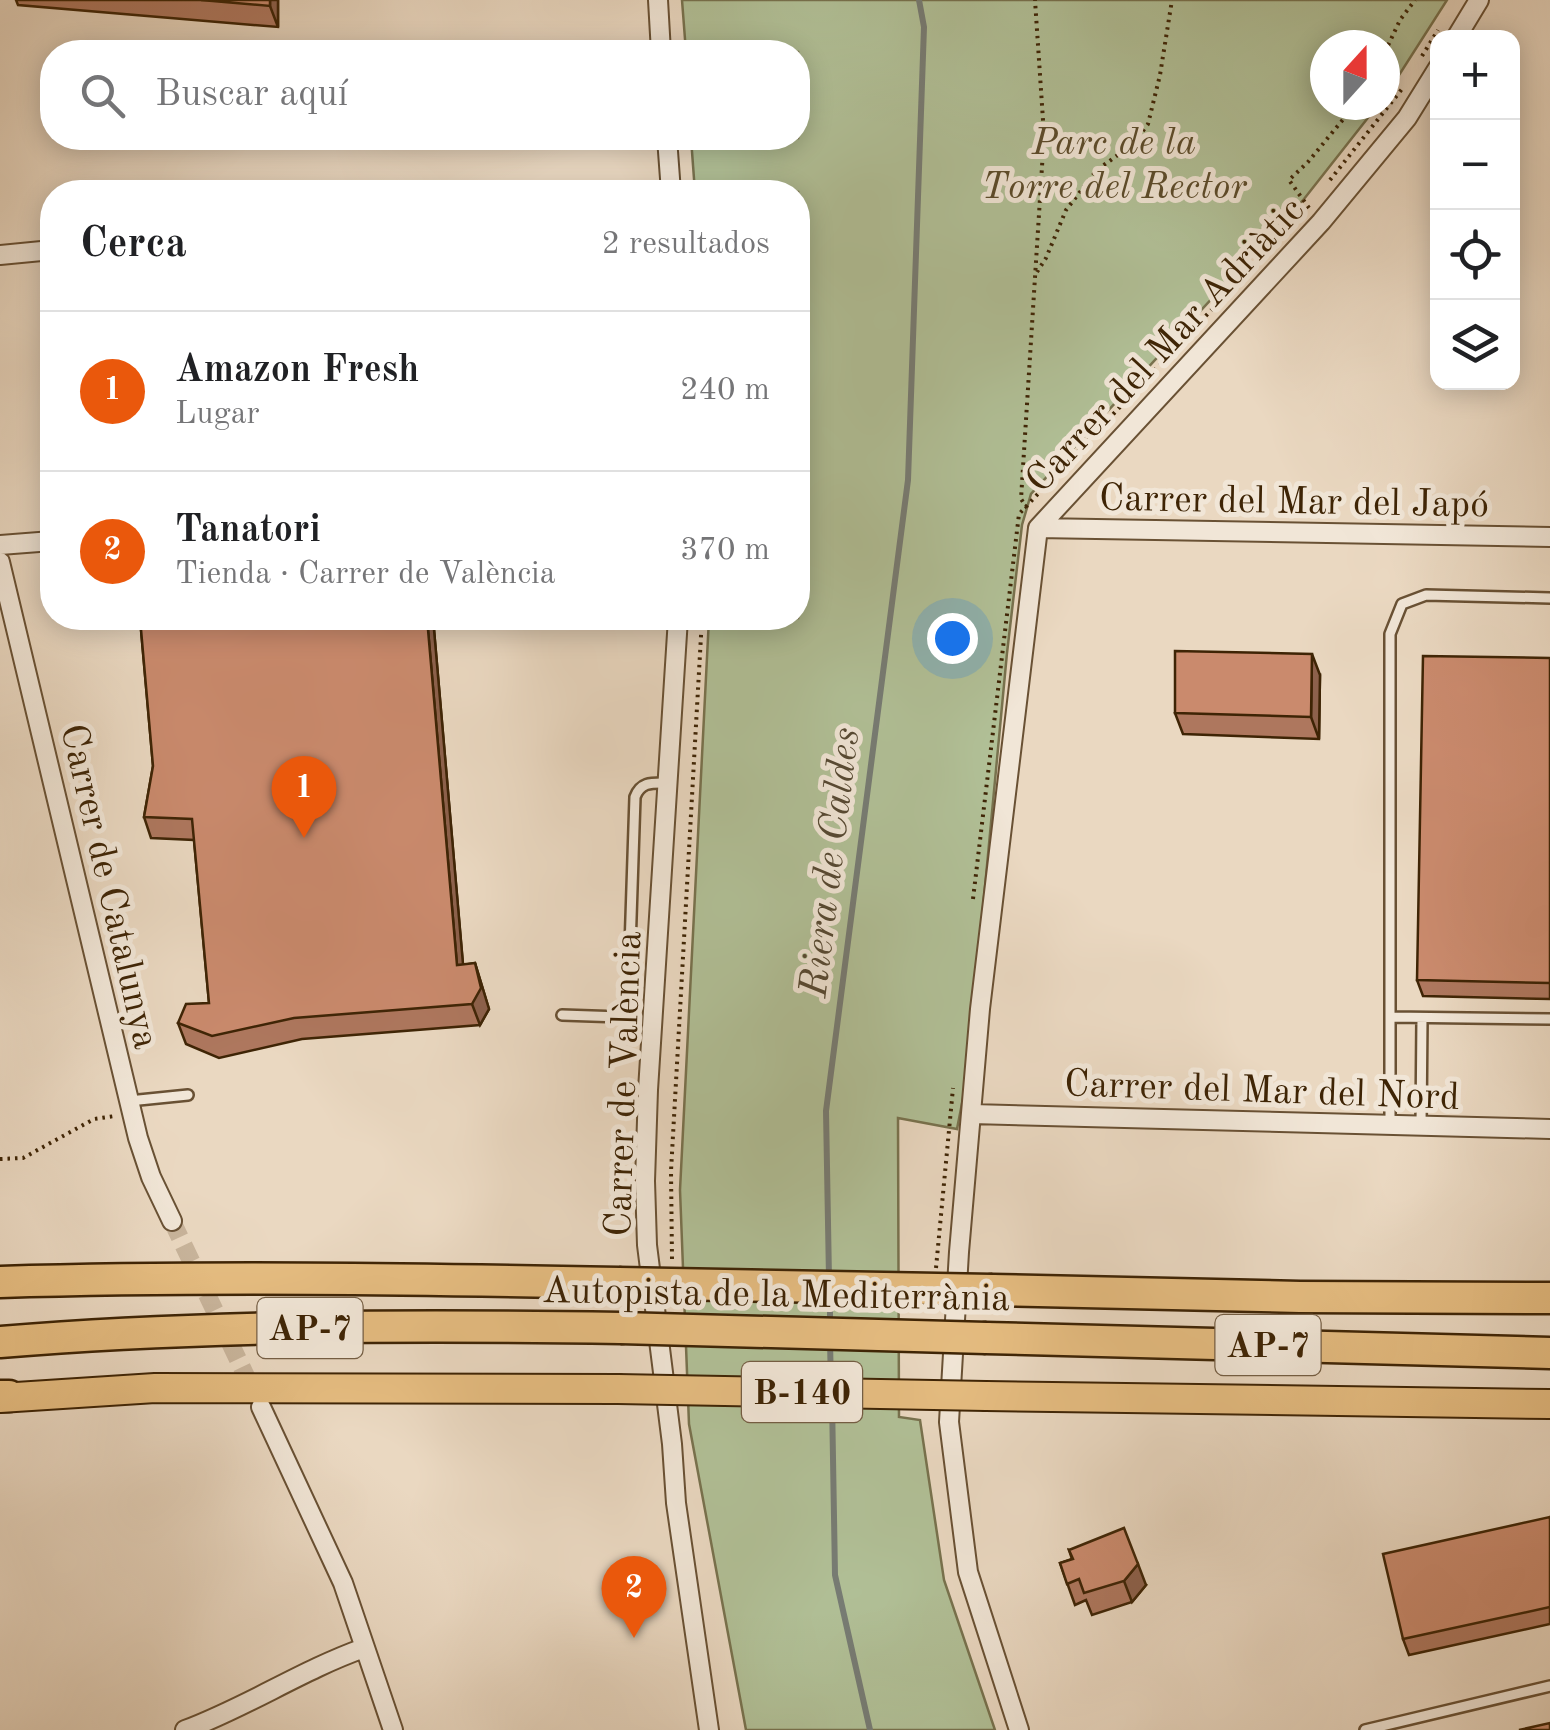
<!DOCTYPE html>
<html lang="es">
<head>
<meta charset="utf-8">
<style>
  body { margin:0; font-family:"Old Standard TT",serif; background:#f6f6f6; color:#202124 }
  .controls { position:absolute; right:30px; top:30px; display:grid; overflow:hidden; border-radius:20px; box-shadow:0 5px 25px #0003 }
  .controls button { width:90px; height:90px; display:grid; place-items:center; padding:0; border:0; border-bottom:2px solid #e0e0e0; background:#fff; color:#202124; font:50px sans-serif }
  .compass { position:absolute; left:1310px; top:30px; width:90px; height:90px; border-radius:50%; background:#fff; box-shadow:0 5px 25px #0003; rotate:21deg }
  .you { position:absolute; left:952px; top:638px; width:35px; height:35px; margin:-25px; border:8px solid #fff; border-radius:50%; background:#1a73e8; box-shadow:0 0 0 15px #1a73e833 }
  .badge { display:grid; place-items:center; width:65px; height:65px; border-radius:50%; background:#ea580c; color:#fff; font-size:32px; font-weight:700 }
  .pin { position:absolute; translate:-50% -82px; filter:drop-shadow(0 2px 5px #0008) }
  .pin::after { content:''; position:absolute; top:52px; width:35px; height:30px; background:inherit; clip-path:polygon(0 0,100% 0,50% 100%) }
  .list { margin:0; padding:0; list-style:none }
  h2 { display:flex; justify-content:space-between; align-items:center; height:130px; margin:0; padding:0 40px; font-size:42px }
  h2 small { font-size:32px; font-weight:400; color:#757577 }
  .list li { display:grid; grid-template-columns:65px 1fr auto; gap:30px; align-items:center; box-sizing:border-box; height:160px; padding:0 40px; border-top:2px solid #e0e0e0 }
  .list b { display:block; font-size:38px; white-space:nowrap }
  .list p { margin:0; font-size:32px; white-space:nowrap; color:#757577 }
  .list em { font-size:32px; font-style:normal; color:#757577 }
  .icon { flex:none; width:55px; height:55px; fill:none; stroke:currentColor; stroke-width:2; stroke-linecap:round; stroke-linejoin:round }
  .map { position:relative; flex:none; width:1550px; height:1730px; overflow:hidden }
  .search { position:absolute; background:#fff; box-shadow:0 5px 25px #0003; left:40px; top:40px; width:770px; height:110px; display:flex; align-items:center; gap:25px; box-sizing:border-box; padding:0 35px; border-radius:40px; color:#757577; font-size:38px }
  .panel { position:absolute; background:#fff; box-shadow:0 5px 25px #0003; left:40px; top:180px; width:770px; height:450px; border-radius:40px }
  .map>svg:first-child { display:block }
  .green { fill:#b1c097; stroke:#78724e; stroke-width:2.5 }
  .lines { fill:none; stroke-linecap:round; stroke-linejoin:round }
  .stream { stroke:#777c74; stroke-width:6 }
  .minor-tunnel { stroke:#c8b49b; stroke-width:18; stroke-dasharray:18 9; stroke-linecap:butt }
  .service-casing { stroke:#695134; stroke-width:14 }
  .minor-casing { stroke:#695134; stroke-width:22 }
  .trunk-casing { stroke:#3e2405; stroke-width:32 }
  .motorway-casing { stroke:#3e2405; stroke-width:35 }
  .path { stroke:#3e2405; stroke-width:4; stroke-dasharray:2.5 5; stroke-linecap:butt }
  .service { stroke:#f1e6d7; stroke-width:9 }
  .minor { stroke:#f1e6d7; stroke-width:18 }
  .trunk { stroke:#e5bc80; stroke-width:28 }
  .motorway { stroke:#e5bc80; stroke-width:30 }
  .trunk-bridge-casing { stroke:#3e2405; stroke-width:32; stroke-linecap:butt }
  .motorway-bridge-casing { stroke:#3e2405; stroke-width:35; stroke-linecap:butt }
  .trunk-bridge { stroke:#e5bc80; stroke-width:28 }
  .motorway-bridge { stroke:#e5bc80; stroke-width:30 }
  .wall { fill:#ae775e; stroke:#3e2405; stroke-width:2.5 }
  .shaded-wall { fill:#8d614c; stroke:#3e2405; stroke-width:2.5 }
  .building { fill:#ca8a6d; stroke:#3e2405; stroke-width:2.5 }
  .labels { text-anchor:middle; stroke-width:10; stroke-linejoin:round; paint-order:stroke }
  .shield { fill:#f1e6d7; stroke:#745e44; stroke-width:2.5 }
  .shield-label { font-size:35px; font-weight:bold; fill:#3e2405 }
  .park-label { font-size:38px; font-style:italic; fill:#5b4b2a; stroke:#f1e6d7 }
  .street-label { font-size:38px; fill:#3e2405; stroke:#f1e6d7 }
  .water-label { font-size:40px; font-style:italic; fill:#564933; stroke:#f1e6d7 }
</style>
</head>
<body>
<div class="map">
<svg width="1550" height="1730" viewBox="0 0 1550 1730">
  <rect width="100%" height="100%" fill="#ead8c1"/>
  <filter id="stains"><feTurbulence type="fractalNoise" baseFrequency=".002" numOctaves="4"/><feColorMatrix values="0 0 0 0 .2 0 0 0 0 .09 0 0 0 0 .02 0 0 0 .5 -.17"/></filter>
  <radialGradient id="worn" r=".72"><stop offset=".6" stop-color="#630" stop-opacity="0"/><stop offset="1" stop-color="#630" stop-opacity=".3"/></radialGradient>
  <path class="green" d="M682 0H1447L1385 97V45H1325V105H1378L1304 199 1031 494 1022 525 1007 653 967 1078 957 1129 898 1118 899 1417 920 1420 944 1580 995 1730H746L689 1424 680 1190 709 618H798V192H695L691 138H798V52H686Z"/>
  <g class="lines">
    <path class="stream" d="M829 1278 826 1111 908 480 924 27 919 0
      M830 1295V1323
      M830 1340 831 1388
      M832 1400 835 1575 870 1730"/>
    <path class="minor-tunnel" d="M172 1221 254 1393"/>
    <g class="service-casing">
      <path id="service" d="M562 1015 621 1017 628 1008 635 797C641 781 653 783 668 783
        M1391 1017 1550 1019
        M129 1101 188 1095
        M1390 1125V634L1402 604 1426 595 1550 598
        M1421 1125 1422 1018
        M1365 1730 1550 1686"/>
    </g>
    <g class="minor-casing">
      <path id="minor" d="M658 0 661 52
        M1456 38 1479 0
        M667 138 671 192
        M0 255 52 250
        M1038 528 1550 537
        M0 545 52 541
        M0 562 138 1138 151 1177 172 1221
        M678 618 648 1090 645 1181 647 1245 672 1444 676 1503 709 1730
        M972 1114 1550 1129
        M261 1407 343 1583 393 1730
        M185 1730C247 1707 302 1670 364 1648
        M1019 1730 968 1572 949 1422 959 1252 980 1009 1038 528 1321 222 1407 118 1438 68"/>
    </g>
    <g class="trunk-casing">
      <path id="trunk" d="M986 1396 1550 1404
        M0 1398 155 1388 618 1389"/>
    </g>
    <g class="motorway-casing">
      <path id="motorway" d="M0 1282C206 1276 412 1279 619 1283
        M992 1290 1300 1297 1550 1298
        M986 1338 1550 1353
        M0 1342C206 1325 414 1325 621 1328
        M0 1396H9"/>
    </g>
    <path class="path" d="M1385 52 1400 20 1415 0
      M1422 56 1438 30
      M1330 180 1402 89
      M1309 208 1289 180 1308 162 1355 105
      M1037 272 1046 258 1066 210 1097 170 1133 144 1148 124 1160 75 1172 0
      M1027 508 1021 499 1044 135 1035 0
      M973 899 1019 514 1267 251
      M0 1159 23 1158 94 1119 115 1116
      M672 1259 671 1171 702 618
      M936 1268 953 1088"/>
    <use href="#service" class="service"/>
    <use href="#minor" class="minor"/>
    <use href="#trunk" class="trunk"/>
    <use href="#motorway" class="motorway"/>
    <g class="trunk-bridge-casing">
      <path id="trunk-bridge" d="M618 1389 986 1396"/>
    </g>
    <g class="motorway-bridge-casing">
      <path id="motorway-bridge" d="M619 1283 992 1290
        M621 1328 986 1338"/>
    </g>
    <use href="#trunk-bridge" class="trunk-bridge"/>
    <use href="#motorway-bridge" class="motorway-bridge"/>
  </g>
  <path class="wall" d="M16 0H278V27L18 5Z
    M137 618H433L463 965 475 963 489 1009 480 1025 302 1039 219 1058 186 1044 178 1023 209 1003 194 840 151 838 144 817 153 766 140 619Z
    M1550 658V999L1423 996 1417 980Z
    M1320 675 1319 739 1183 734 1175 713Z
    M1550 1517V1624L1409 1655 1403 1639Z
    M1069 1550 1146 1585 1132 1602 1092 1615 1086 1600 1075 1605 1060 1563 1072 1559Z"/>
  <path class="shaded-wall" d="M270 0H278V27L270 6Z
    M427 618H433L465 987 457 965Z
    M1312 654 1320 675 1319 739 1311 717Z
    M475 963 489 1009 480 1025 472 1004Z
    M1138 1564 1146 1585 1132 1602 1124 1581Z"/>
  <path class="building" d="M201 0H270V6Z
    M140 618H427L457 965 475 963 481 988 472 1004 294 1018 212 1036 178 1023 186 1004 209 1003 192 819 144 817 153 766Z
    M1175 651 1312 654 1311 717 1175 713Z
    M1423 656 1550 658V983L1417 980Z
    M1550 1517V1607L1403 1639 1383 1554Z
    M1124 1528 1138 1564 1124 1581 1084 1593 1079 1579 1067 1584 1060 1563 1073 1559 1069 1550Z
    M1550 1723V1730H1519Z"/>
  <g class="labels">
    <g class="shield">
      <rect x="257.5" y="1298" width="105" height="60" rx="8"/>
      <rect x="1215.5" y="1315" width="105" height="60" rx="8"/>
      <rect x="742" y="1362" width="120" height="60" rx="8"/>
    </g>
    <g class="shield-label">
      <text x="310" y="1340">AP-7</text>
      <text x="1268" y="1357">AP-7</text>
      <text x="802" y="1404">B-140</text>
    </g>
    <g class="park-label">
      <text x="1114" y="154">Parc de la<tspan x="1114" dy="44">Torre del Rector</tspan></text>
    </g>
    <g class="street-label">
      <text transform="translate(1164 344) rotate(-47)" y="13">Carrer del Mar Adriàtic</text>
      <text transform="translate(1294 500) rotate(1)" y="13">Carrer del Mar del Japó</text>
      <text transform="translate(111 886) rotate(77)" y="13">Carrer de Catalunya</text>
      <text transform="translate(622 1084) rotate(-88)" y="13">Carrer de València</text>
      <text transform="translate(1262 1089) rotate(2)" y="13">Carrer del Mar del Nord</text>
      <text transform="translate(776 1293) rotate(1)" y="13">Autopista de la Mediterrània</text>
    </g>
    <g class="water-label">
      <text transform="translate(828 862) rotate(-83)" y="14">Riera de Caldes</text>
    </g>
  </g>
  <rect width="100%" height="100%" filter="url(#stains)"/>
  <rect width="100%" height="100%" fill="url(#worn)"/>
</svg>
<div class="controls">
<button>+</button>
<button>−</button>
<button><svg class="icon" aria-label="locate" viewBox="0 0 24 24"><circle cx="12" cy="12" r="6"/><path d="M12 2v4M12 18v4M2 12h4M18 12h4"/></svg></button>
<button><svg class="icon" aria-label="layers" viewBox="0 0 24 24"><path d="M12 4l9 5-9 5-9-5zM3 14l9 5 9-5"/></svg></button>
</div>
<svg class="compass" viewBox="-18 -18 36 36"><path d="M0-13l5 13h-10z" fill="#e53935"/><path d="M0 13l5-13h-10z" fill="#757577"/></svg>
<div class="you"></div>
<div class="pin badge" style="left:304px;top:838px">1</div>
<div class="pin badge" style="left:634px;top:1638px">2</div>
<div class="search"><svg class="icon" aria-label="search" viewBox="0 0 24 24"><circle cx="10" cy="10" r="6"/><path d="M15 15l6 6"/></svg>Buscar aquí</div>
<section class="panel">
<h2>Cerca<small>2 resultados</small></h2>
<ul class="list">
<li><span class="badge">1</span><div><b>Amazon Fresh</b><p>Lugar</p></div><em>240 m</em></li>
<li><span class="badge">2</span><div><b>Tanatori</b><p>Tienda · Carrer de València</p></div><em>370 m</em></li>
</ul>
</section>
</div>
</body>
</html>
